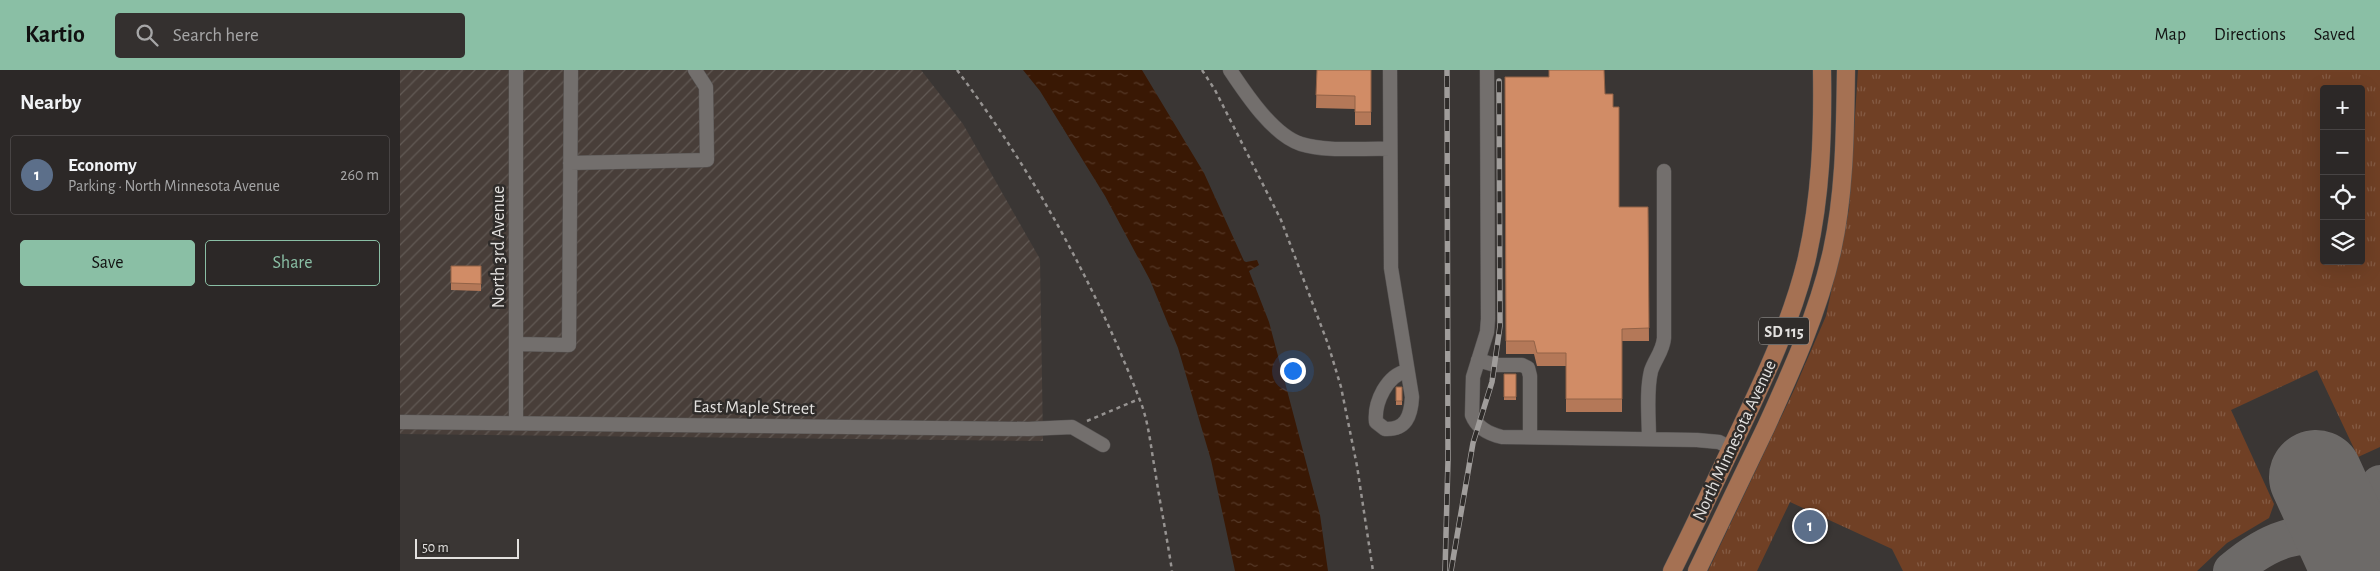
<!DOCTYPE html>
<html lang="en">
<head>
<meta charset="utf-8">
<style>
  body { margin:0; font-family:"Alegreya Sans",sans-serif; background:#34302f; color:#f1f3f6 }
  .controls { position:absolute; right:15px; top:15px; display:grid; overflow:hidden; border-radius:5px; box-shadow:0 5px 20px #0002 }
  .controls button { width:45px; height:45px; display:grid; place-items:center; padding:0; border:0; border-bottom:1px solid #484444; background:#2c2827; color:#f1f3f6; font:25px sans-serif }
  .scale { position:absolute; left:15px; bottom:12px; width:104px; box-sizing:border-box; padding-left:5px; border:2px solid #e3e1df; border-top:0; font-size:14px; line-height:18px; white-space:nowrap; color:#e3e1df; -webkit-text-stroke:4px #2f2c2a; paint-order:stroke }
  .you { position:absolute; left:892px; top:300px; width:18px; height:18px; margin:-12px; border:4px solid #fff; border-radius:50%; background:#1a73e8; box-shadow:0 0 0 8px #1a73e833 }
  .badge { display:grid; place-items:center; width:32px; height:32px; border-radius:50%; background:#8abfa5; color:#fff; font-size:16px; font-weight:700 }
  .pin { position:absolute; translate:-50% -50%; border:2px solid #fff; box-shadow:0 1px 5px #0006 }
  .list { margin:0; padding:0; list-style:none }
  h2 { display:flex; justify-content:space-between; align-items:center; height:65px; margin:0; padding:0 20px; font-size:21px }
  h2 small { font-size:16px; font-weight:400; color:#a6a6a7 }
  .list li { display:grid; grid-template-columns:32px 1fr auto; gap:15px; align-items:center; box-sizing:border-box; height:80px; margin:0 10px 10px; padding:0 10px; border:1px solid #484444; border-radius:5px }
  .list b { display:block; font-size:19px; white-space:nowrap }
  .list p { margin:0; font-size:16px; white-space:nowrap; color:#a6a6a7 }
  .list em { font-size:16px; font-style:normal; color:#a6a6a7 }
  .actions { display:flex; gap:10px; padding:15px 20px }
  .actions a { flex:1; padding:11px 0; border:1px solid #8abfa5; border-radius:5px; text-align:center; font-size:18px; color:#8abfa5 }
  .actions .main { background:#8abfa5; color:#111 }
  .icon { flex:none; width:28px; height:28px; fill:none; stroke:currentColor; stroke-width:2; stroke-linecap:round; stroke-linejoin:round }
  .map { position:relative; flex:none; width:1980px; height:501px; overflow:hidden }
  header { display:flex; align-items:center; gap:30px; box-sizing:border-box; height:70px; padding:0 25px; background:#8abfa5; color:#111 }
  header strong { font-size:24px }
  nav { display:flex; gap:28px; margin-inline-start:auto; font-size:18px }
  .search { width:350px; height:45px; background:#34302f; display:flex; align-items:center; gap:12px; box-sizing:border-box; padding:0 18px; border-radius:5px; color:#a6a6a7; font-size:19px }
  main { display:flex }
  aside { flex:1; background:#2c2827 }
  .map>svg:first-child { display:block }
  .industrial { fill:url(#industrial-furrows) }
  .grass { fill:url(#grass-tufts); fill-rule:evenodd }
  .water { fill:url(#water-ripples) }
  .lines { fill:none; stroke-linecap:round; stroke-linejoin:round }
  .taxiway { stroke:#6d6a68; stroke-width:38 }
  .runway { stroke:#6d6a68; stroke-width:94 }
  .minor-casing { stroke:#575453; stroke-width:15 }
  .major-casing { stroke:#575453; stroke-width:19 }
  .path { stroke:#969391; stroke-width:2.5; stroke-dasharray:4 4; stroke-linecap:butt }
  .minor { stroke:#736f6d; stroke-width:14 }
  .major { stroke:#a57153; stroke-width:18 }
  .rail-casing { stroke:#a09d9b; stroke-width:5.5 }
  .rail { stroke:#2f2c2a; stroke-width:4; stroke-dasharray:11; stroke-linecap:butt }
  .wall { fill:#b47858 }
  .building { fill:#d18c66; stroke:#926247 }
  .labels { text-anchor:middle; stroke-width:5; stroke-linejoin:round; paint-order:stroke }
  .shield { fill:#2f2c2a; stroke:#adaba9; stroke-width:1 }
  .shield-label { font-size:16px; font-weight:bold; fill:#e3e1df }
  .street-label { font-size:18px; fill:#e3e1df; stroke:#2f2c2a }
</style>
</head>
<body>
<header>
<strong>Kartio</strong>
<div class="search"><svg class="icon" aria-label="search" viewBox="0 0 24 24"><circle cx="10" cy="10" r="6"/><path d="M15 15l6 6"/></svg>Search here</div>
<nav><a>Map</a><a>Directions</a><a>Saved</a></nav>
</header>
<main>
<aside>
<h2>Nearby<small></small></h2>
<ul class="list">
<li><span class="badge" style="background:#5c6f8a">1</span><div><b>Economy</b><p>Parking · North Minnesota Avenue</p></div><em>260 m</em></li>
</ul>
<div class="actions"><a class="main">Save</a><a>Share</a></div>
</aside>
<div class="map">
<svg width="1980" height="501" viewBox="0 0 1980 501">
  <defs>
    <pattern id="industrial-furrows" width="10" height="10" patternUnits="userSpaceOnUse" patternTransform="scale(1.25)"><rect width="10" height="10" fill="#483e39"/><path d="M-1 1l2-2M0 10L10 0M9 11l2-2" fill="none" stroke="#625a55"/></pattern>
    <pattern id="grass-tufts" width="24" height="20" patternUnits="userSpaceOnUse" patternTransform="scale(1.25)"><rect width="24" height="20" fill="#704025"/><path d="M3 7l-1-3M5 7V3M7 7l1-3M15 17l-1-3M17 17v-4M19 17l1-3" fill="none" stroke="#845b44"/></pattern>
    <pattern id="water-ripples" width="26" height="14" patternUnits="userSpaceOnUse" patternTransform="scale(1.25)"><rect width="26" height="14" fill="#391804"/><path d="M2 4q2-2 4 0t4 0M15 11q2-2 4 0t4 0" fill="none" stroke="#563928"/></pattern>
  </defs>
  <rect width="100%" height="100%" fill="#3a3634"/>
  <path class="industrial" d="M0 0H521L563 54 640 189 643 371 0 364Z"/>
  <path class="grass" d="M1458 0H1980V377L1958 387 1917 300 1831 340 1874 434 1869 448 1827 473 1797 501H1503L1492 479 1390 432 1357 501H1308L1394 320 1426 246 1449 139ZM1924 19H1961V191H1924Z"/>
  <path class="water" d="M623 0H742L804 103 844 191 846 192 857 190 859 195 849 201 869 252 920 445 928 501H835L811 390 778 278 750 210 705 126 640 21Z"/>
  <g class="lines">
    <path class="taxiway" d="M1956 494C1954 460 1962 442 1980 414
      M1832 501C1861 476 1908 448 1943 480 1948 484 1952 489 1956 494"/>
    <path class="runway" d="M1916 407 1959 501"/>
    <g class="minor-casing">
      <path id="minor" d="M116 0V353
        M830 0C846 24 873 65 901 74 926 82 963 78 990 79
        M990 0 991 198 1012 327C1011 346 1006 360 985 359L976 352C974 332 987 305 1007 301
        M1087 0 1088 249 1087 262 1073 307 1072 345C1077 358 1089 364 1102 367L1297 370 1319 372 1331 378
        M170 93 307 90 306 17 295 0
        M116 274 169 275 171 0
        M1078 290 1095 295H1122L1128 298 1130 306V367
        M0 352 628 359 672 357 703 375
        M1249 369C1249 348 1246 322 1251 301 1255 289 1263 281 1264 268V101"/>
    </g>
    <g class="major-casing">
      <path id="major" d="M1272 501C1294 457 1315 412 1336 368 1363 311 1391 253 1406 192 1421 128 1423 65 1422 0
        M1297 501C1320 453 1343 405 1366 357 1392 300 1418 243 1432 181 1445 121 1445 61 1446 0"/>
    </g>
    <path class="path" d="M557 0C634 103 695 214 741 333 749 354 751 379 755 400 760 434 767 467 772 501
      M802 0 815 20 881 150 928 274 941 317 957 396 973 501
      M687 351 739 329"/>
    <use href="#minor" class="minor"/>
    <use href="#major" class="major"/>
    <g class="rail-casing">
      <path id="rail" d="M1045 501 1048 390 1047 0
        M1051 501 1073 373 1092 312 1100 256 1099 11"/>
    </g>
    <use href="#rail" class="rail"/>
  </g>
  <path class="wall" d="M917 0H971V55H955V39L916 38Z
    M1105 7 1205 24 1213 37 1219 137H1248L1249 271H1222V342H1166V296H1137L1134 284H1106Z
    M51 196H81V221L51 220Z
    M1104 304H1116V330H1104Z
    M996 317H1002V335H996Z"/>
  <path class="building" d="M917 0H971V42H955V26L916 25Z
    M1149 0H1204L1205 24H1213V37H1219V137H1248L1249 258 1222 259V329H1166V283H1137L1134 271H1106L1105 7H1149Z
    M51 196H81V214L51 213Z
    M1104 304H1116V327H1104Z
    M996 317H1002V331H996Z"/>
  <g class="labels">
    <rect class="shield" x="1359" y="247.5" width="50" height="27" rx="4"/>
    <g class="shield-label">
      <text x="1384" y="267">SD 115</text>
    </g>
    <g class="street-label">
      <text transform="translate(98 177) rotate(-90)" y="6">North 3rd Avenue</text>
      <text transform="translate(354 337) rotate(1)" y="6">East Maple Street</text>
      <text transform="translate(1334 370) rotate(-65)" y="6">North Minnesota Avenue</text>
    </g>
  </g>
</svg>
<div class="controls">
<button>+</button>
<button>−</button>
<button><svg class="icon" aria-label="locate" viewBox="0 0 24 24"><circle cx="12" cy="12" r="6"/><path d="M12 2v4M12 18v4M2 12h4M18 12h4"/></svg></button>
<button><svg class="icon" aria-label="layers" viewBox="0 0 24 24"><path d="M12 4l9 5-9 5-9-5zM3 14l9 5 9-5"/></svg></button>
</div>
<div class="scale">50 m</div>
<div class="you"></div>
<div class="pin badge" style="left:1410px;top:456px;background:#5c6f8a">1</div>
</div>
</main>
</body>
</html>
